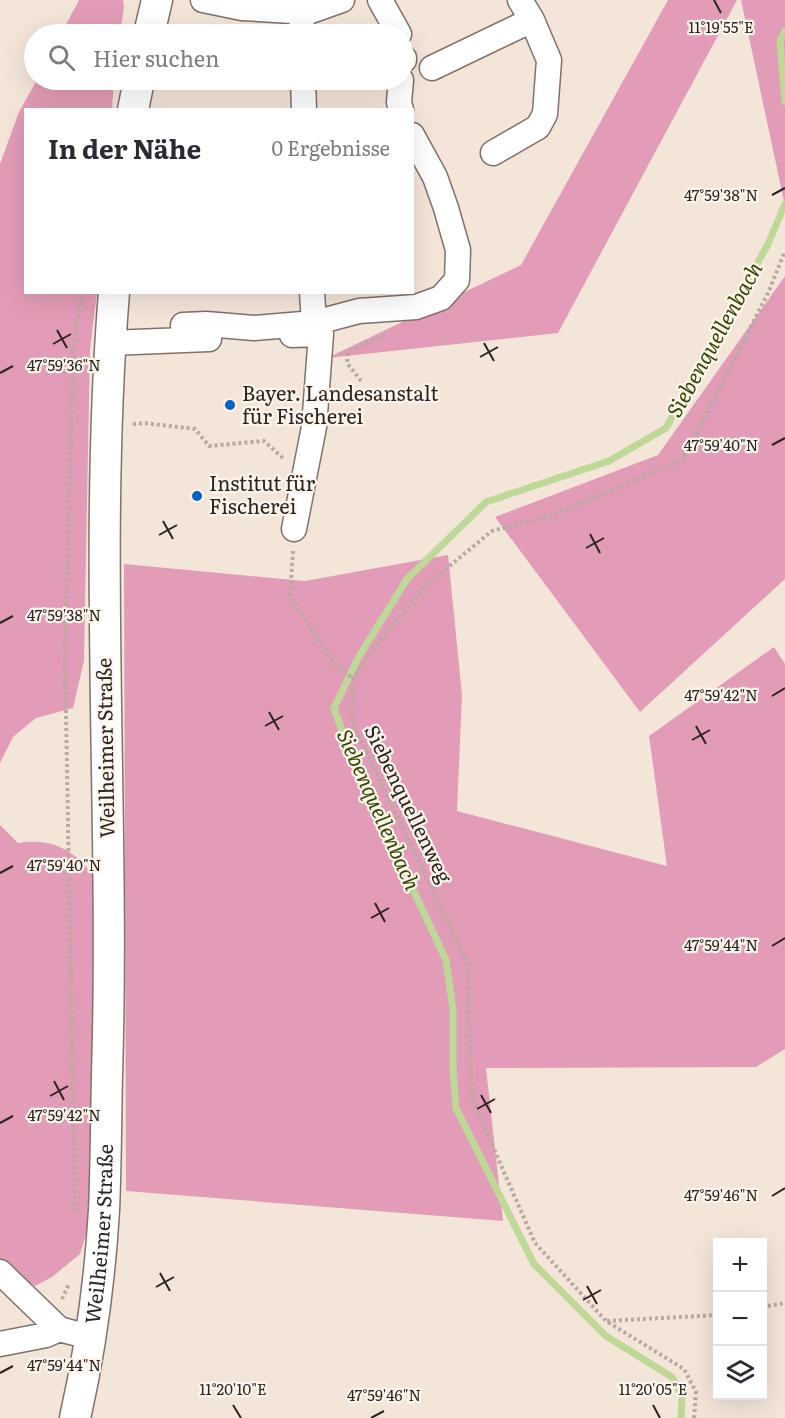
<!DOCTYPE html>
<html lang="de">
<head>
<meta charset="utf-8">
<style>
  body { margin:0; font-family:Literata,serif; background:#f7f7f7; color:#2b2b33 }
  .controls { position:absolute; right:18px; bottom:18px; display:grid; overflow:hidden; border-radius:0px; box-shadow:0 6px 24px #0002 }
  .controls button { width:54px; height:54px; display:grid; place-items:center; padding:0; border:0; border-bottom:2px solid #e1e1e2; background:#fff; color:#2b2b33; font:30px sans-serif }
  .list { margin:0; padding:0; list-style:none }
  h2 { display:flex; justify-content:space-between; align-items:center; height:78px; margin:0; padding:0 24px; font-size:26px }
  h2 small { font-size:20px; font-weight:400; color:#7c7c81 }
  .icon { flex:none; width:33px; height:33px; fill:none; stroke:currentColor; stroke-width:2; stroke-linecap:round; stroke-linejoin:round }
  .map { position:relative; flex:none; width:785px; height:1418px; overflow:hidden }
  .search { position:absolute; background:#fff; box-shadow:0 6px 24px #0002; left:24px; top:24px; width:390px; height:66px; display:flex; align-items:center; gap:15px; box-sizing:border-box; padding:0 21px; border-radius:33px; color:#7c7c81; font-size:22px }
  .panel { position:absolute; background:#fff; box-shadow:0 6px 24px #0002; left:24px; top:108px; width:390px; height:186px; border-radius:0px }
  .map>svg:first-child { display:block }
  .forest { fill:#e39cb7 }
  .lines { fill:none; stroke-linecap:round; stroke-linejoin:round }
  .stream { stroke:#bdd897; stroke-width:7 }
  .minor-casing { stroke:#807268; stroke-width:27 }
  .major-casing { stroke:#807268; stroke-width:33 }
  .path { stroke:#b7aba1; stroke-width:4; stroke-dasharray:3 3; stroke-linecap:butt }
  .minor { stroke:#fff; stroke-width:24 }
  .major { stroke:#fff; stroke-width:30 }
  .ticks { fill:none; stroke:#2a2521; stroke-width:2 }
  .poi-dot { fill:#0362ca; stroke:#fdf4ec; stroke-width:2 }
  .labels { text-anchor:middle; stroke-width:4.5; stroke-linejoin:round; paint-order:stroke }
  .poi-label { font-size:20px; fill:#2a2521; stroke:#fdf4ec; text-anchor:start }
  .street-label { font-size:20px; fill:#2a2521; stroke:#fdf4ec }
  .water-label { font-size:21px; font-style:italic; fill:#324800; stroke:#fdf4ec }
  .ticks-label { font-size:15px; text-anchor:middle; fill:#2a2521; stroke:#fdf4ec; stroke-width:4.5; stroke-linejoin:round; paint-order:stroke }
</style>
</head>
<body>
<div class="map">
<svg width="785" height="1418" viewBox="0 0 785 1418">
  <rect width="100%" height="100%" fill="#f4e5d9"/>
  <path class="forest" d="M79 0H123L124 7 120 34H61Z
    M668 0H737L558 333 327 358 521 265Z
    M741 0H785V206Z
    M37 80H114L112 109 26 110V292L97 293 90 349 84 661 73 708 36 718 13 737 0 763V164L19 112Z
    M785 276V579L640 712 495 517 658 455Z
    M448 555 462 695 457 811 667 866 649 736 774 647 785 664V1049L756 1067 486 1068 503 1221 126 1191 124 564 305 581Z
    M0 825 18 843C54 837 76 851 97 880L93 1213 80 1254 52 1277 35 1286 0 1262Z"/>
  <g class="lines">
    <path class="stream" d="M785 31 780 41 785 102
      M681 1418 682 1396 672 1377 606 1336 534 1264 456 1108 453 1070V1009L446 960 353 762 334 708 358 658 407 579 486 502 609 461 666 428 768 244 785 204"/>
    <g class="minor-casing">
      <path id="minor" d="M203 0 242 8 308 12 342 0
        M380 0 399 34
        M301 12 302 34
        M404 58V60
        M432 68 532 20
        M303 80 304 110
        M401 80 399 102 401 110
        M493 153 538 127 545 114 549 60 532 20 520 0
        M312 292 314 323
        M183 325 206 324 254 328 314 323 359 311 416 307 441 298 457 280 458 250 446 208 435 177 412 135
        M292 335 321 334 314 427 294 529
        M110 343 209 339
        M0 1272 59 1329 89 1337
        M0 1344 46 1335 59 1329"/>
    </g>
    <g class="major-casing">
      <g id="major">
        <path d="M149 34 157 0"/>
        <path d="M133 110 139 80"/>
        <path id="s1" d="M75 1418C90 1352 100 1278 104 1210 106 1165 106 1120 107 1074 115 814 93 553 114 292"/>
      </g>
    </g>
    <path class="path" d="M361 381 347 363 348 352 386 334
      M133 424 144 423 195 429 209 446 264 441 284 459
      M293 551 290 596 317 638 338 668 353 678
      M75 1211 65 658 73 347 82 292
      M62 1299 69 1284
      M762 1307 785 1303
      M607 1321 718 1315
      M694 1418 696 1392 684 1369 606 1321 535 1243 472 1099 467 962 352 722 353 678 382 638 424 587 492 531 551 516 683 460 768 293 785 251"/>
    <use href="#minor" class="minor"/>
    <use href="#major" class="major"/>
  </g>
  <path class="ticks" d="M714 0 721 13M772 195 785 188M57 330 67 348M484 343 494 361M53 344 71 334M480 357 498 347M0 373 13 366M772 445 785 438M163 521 173 539M590 534 600 553M159 535 177 525M586 548 604 538M0 623 13 616M772 696 785 688M269 712 279 730M265 726 283 716M696 726 706 744M692 740 710 730M0 873 13 866M375 903 385 922M371 918 389 908M772 946 785 938M54 1081 64 1100M481 1095 491 1113M50 1096 68 1086M477 1109 495 1099M0 1123 13 1116M772 1196 785 1188M160 1273 170 1291M587 1286 597 1304M156 1287 174 1277M583 1300 601 1290M0 1373 13 1366M233 1405 241 1418M653 1405 660 1418M371 1418 384 1411"/>
  <g class="poi-dot">
    <circle cx="230" cy="405" r="6"/>
    <circle cx="197" cy="496" r="6"/>
  </g>
  <g class="labels">
    <g class="poi-label">
      <text x="242" y="401">Bayer. Landesanstalt<tspan x="242" dy="23">für Fischerei</tspan></text>
      <text x="209" y="491">Institut für<tspan x="209" dy="23">Fischerei</tspan></text>
    </g>
    <g class="street-label">
      <text transform="translate(106 748) rotate(-91)" y="7">Weilheimer Straße</text>
      <text transform="translate(408 804) rotate(64)" y="7">Siebenquellenweg</text>
      <text dy="7" stroke="none"><textPath href="#s1" startOffset="186">Weilheimer Straße</textPath></text>
    </g>
    <g class="water-label">
      <text transform="translate(715 340) rotate(-61)" y="7">Siebenquellenbach</text>
      <text transform="translate(378 810) rotate(66)" y="7">Siebenquellenbach</text>
    </g>
  </g>
  <g class="ticks-label">
    <text x="721" y="33">11°19'55"E</text>
    <text x="721" y="201">47°59'38"N</text>
    <text x="64" y="371">47°59'36"N</text>
    <text x="721" y="451">47°59'40"N</text>
    <text x="64" y="621">47°59'38"N</text>
    <text x="721" y="701">47°59'42"N</text>
    <text x="64" y="871">47°59'40"N</text>
    <text x="721" y="951">47°59'44"N</text>
    <text x="64" y="1121">47°59'42"N</text>
    <text x="721" y="1201">47°59'46"N</text>
    <text x="64" y="1371">47°59'44"N</text>
    <text x="233" y="1395">11°20'10"E</text>
    <text x="653" y="1395">11°20'05"E</text>
    <text x="384" y="1401">47°59'46"N</text>
  </g>
</svg>
<div class="controls">
<button>+</button>
<button>−</button>
<button><svg class="icon" aria-label="layers" viewBox="0 0 24 24"><path d="M12 4l9 5-9 5-9-5zM3 14l9 5 9-5"/></svg></button>
</div>
<div class="search"><svg class="icon" aria-label="search" viewBox="0 0 24 24"><circle cx="10" cy="10" r="6"/><path d="M15 15l6 6"/></svg>Hier suchen</div>
<section class="panel">
<h2>In der Nähe<small>0 Ergebnisse</small></h2>
<ul class="list">
</ul>
</section>
</div>
</body>
</html>
